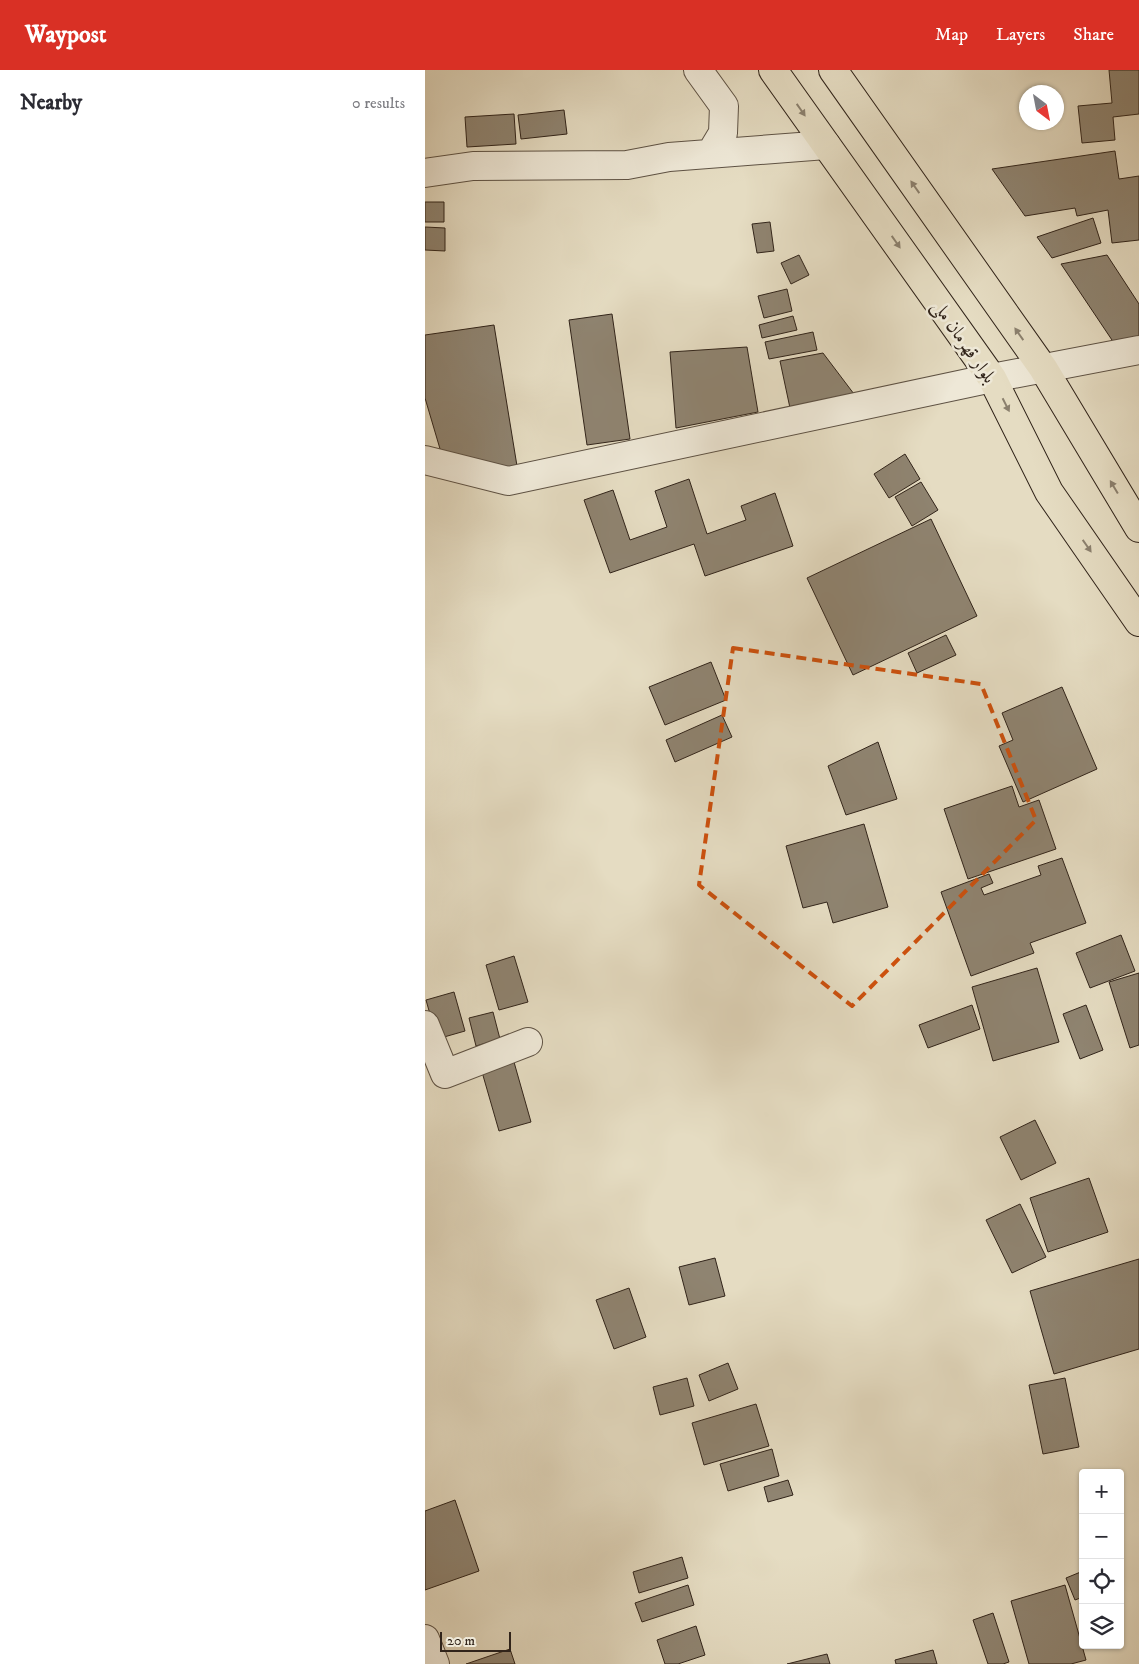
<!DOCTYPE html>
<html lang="en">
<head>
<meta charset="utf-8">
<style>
  body { margin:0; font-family:"IM FELL DW Pica",Amiri,serif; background:#f2f2f3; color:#2b2b33 }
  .controls { position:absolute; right:15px; bottom:15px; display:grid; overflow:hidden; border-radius:5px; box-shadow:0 1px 4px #0004 }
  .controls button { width:45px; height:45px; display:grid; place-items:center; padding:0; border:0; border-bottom:1px solid #e1e1e2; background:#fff; color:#2b2b33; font:25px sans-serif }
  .compass { position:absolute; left:594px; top:15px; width:45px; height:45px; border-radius:50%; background:#fff; box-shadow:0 1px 4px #0004; rotate:148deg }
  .scale { position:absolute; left:15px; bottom:12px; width:71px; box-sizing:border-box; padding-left:5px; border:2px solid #31241a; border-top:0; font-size:14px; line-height:18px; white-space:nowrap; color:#31241a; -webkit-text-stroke:4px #eee8d7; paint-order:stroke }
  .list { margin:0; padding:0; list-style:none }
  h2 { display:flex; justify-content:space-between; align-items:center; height:65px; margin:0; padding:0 20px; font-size:21px }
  h2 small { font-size:16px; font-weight:400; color:#7c7c81 }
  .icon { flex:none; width:28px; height:28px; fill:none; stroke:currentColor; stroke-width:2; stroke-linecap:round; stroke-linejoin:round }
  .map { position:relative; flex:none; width:714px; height:1594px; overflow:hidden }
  header { display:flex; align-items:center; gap:30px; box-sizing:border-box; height:70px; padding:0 25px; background:#d93025; color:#fff }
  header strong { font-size:24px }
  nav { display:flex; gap:28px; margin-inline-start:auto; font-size:18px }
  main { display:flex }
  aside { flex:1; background:#fff }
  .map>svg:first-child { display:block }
  .building { fill:#8f8471; stroke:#31241a }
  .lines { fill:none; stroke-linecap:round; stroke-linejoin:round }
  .minor-casing { stroke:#5e5244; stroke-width:30 }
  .highway-casing { stroke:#31241a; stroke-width:30 }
  .minor { stroke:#eee8d7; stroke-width:28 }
  .highway { stroke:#e5dcc2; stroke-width:28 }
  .oneway { fill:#8b806e }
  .marked { fill:none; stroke:#cd510e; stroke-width:4; stroke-dasharray:10 6; stroke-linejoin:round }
  .labels { text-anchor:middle; stroke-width:5; stroke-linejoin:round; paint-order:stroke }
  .street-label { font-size:19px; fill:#31241a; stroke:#eee8d7 }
</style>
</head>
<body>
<header>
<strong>Waypost</strong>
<nav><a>Map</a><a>Layers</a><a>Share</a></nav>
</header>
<main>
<aside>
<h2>Nearby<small>0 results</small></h2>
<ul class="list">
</ul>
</aside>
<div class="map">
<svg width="714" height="1594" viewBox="0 0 714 1594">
  <rect width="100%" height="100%" fill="#e5dcc2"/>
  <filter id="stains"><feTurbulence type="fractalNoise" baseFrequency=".004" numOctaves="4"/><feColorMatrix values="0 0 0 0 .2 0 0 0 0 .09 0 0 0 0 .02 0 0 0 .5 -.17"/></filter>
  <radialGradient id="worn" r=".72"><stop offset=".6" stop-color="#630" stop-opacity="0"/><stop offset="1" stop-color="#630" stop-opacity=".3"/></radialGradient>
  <path class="building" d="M684 0H714V44L688 47 690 70 657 73 653 36 687 33Z
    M139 40 142 64 96 69 93 45Z
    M89 44 91 74 42 77 40 47Z
    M690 81 694 109 714 106V170L687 173 683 140 652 146 650 138 600 146 567 99Z
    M0 132H19V152H0Z
    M668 148 676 173 627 188 612 167Z
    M345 152 349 181 332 183 327 154Z
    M0 157 20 158V181L0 180Z
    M374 185 384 205 366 214 356 193Z
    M682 185 714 234V272L691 276 636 194Z
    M362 219 367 241 339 248 333 226Z
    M187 244 205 369 162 375 144 250Z
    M368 246 372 260 337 268 334 255Z
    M69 255 92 396 96 399 18 389 0 328V265Z
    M388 262 392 280 344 289 340 272Z
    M322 277 333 342 251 358 245 282Z
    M398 283 429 324 365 338 355 291Z
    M480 384 495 409 464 428 449 404Z
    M264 409 282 464 321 450 316 436 350 423 368 476 280 506 269 474 185 503 159 430 188 420 205 470 242 457 230 421Z
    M496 412 513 440 487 456 470 427Z
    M506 449 552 546 428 605 382 508Z
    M521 565 531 585 492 603 483 583Z
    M286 592 301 630 240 655 224 617Z
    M637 617 672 699 598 732 574 676 588 670 577 643Z
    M297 645 307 667 250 692 241 670Z
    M453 672 472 729 421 745 403 696Z
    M587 716 594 737 614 730 631 779 543 809 519 739Z
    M439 754 463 837 408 853 402 832 378 838 361 776Z
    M637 788 661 853 605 873 609 883 546 906 516 822 564 804 568 813 556 818 559 825 616 805 613 796Z
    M696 865 710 901 665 918 651 883Z
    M89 886 103 932 74 940 61 895Z
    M612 898 634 972 568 991 547 917Z
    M714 903V975L705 978 684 912Z
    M29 922 40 961 12 969 1 930Z
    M547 935 555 959 503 978 494 955Z
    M661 935 678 980 655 989 638 944Z
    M68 942 75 969 51 976 44 948Z
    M87 985 106 1052 74 1061 55 995Z
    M610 1050 631 1093 596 1110 575 1067Z
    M664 1108 683 1162 623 1182 605 1128Z
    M595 1134 621 1187 587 1203 561 1150Z
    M290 1188 300 1226 264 1235 254 1197Z
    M714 1189V1279L629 1304 605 1221Z
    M204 1218 221 1267 189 1279 171 1230Z
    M303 1293 313 1319 284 1331 274 1305Z
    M262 1308 269 1336 235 1345 228 1317Z
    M640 1308 654 1377 618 1384 604 1315Z
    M331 1334 344 1376 279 1395 267 1353Z
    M347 1379 354 1406 303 1421 295 1394Z
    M363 1410 368 1425 343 1432 339 1417Z
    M30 1430 54 1501 0 1520V1441Z
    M257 1487 263 1508 214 1523 208 1502Z
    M658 1501V1527L650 1530 641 1508Z
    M263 1515 269 1535 217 1552 210 1533Z
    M640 1515 661 1590 646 1594H604L586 1531Z
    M568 1543 584 1592 578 1594H563L548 1550Z
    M271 1556 280 1585 253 1594H240L232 1570Z
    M85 1579 90 1594H41Z
    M508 1580 512 1594H471L470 1590Z
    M402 1584 405 1594H362Z"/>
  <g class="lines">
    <g class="minor-casing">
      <path id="minor" d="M273 0 299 36 298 63 286 83
        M0 103 48 96 202 95 244 87 401 75
        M0 390 83 411 567 308 714 280
        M0 955 20 1004 103 972
        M0 1569 10 1594"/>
    </g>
    <g class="highway-casing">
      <path id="highway" d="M348 0 567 308 624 422 714 552
        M408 0 618 298 714 458"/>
    </g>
    <use href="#minor" class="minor"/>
    <use href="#highway" class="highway"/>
  </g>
  <defs><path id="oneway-solid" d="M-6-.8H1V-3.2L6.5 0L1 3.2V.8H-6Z" transform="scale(1.25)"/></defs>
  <g class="oneway">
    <use href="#oneway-solid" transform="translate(376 40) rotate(55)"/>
    <use href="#oneway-solid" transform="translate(490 117) rotate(-125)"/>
    <use href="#oneway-solid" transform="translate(471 172) rotate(55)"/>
    <use href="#oneway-solid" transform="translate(594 264) rotate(-125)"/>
    <use href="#oneway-solid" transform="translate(581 335) rotate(63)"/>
    <use href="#oneway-solid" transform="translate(689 417) rotate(-121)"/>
    <use href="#oneway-solid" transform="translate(662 476) rotate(55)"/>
  </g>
  <path class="marked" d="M308 578 556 614 611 750 427 936 274 815Z"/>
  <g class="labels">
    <g class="street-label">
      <text transform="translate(540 271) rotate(55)" y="7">بلوار قهرمان ملی</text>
    </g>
  </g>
  <rect width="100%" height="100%" filter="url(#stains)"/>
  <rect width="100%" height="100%" fill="url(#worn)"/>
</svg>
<div class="controls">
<button>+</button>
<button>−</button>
<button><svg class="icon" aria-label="locate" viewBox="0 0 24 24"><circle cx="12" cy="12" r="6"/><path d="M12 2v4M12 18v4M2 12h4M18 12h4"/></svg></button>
<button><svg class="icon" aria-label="layers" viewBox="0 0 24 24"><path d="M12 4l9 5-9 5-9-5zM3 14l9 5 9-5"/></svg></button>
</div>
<svg class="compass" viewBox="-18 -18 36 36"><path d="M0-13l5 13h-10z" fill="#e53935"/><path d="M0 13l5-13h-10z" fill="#7c7c81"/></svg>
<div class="scale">20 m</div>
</div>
</main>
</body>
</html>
